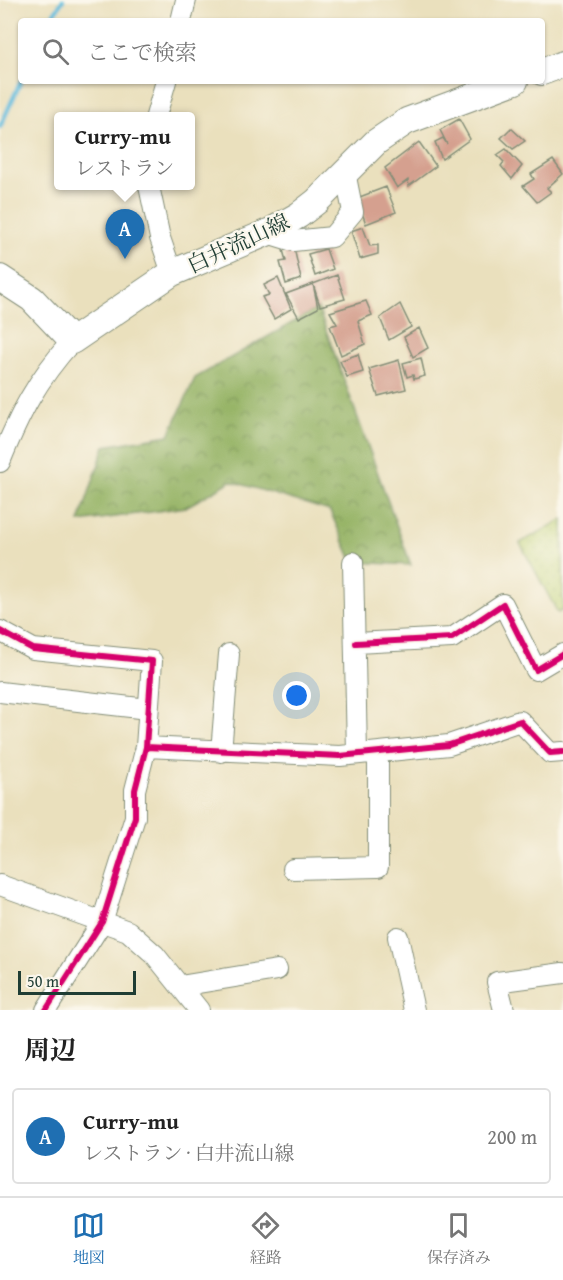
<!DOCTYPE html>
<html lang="ja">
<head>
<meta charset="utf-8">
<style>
  body { margin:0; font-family:"Gentium Book Plus","Noto Serif JP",serif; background:#f2f2f2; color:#222 }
  .scale { position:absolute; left:18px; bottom:15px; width:118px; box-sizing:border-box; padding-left:6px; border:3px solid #1f3d34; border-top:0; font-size:16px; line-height:21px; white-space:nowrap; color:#1f3d34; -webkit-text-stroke:4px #fbf7ec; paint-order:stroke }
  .you { position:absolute; left:297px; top:696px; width:21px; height:21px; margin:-15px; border:4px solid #fff; border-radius:50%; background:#1a73e8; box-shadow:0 0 0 9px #1a73e833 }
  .badge { display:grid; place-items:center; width:39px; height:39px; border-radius:50%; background:#1f6fb2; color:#fff; font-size:20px; font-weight:700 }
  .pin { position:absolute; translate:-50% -50px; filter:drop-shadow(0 2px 3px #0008) }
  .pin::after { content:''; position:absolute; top:32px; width:21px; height:18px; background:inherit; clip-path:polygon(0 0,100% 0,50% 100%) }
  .popup { position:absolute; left:54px; top:112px; width:141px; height:78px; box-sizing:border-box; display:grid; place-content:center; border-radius:6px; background:#fff; filter:drop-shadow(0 2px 4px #0005); font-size:20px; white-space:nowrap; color:#767676 }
  .popup b { font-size:22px; color:#222 }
  .popup::after { content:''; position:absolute; left:50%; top:100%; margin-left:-12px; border:12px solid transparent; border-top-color:#fff }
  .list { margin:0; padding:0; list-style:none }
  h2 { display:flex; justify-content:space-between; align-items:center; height:78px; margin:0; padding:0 24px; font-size:26px }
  h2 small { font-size:20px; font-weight:400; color:#767676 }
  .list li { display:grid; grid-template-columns:39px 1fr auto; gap:18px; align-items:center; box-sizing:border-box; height:96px; margin:0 12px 12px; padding:0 12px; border:2px solid #e0e0e0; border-radius:6px }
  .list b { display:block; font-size:22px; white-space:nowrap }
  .list p { margin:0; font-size:20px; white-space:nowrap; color:#767676 }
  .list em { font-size:20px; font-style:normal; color:#767676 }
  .icon { flex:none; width:33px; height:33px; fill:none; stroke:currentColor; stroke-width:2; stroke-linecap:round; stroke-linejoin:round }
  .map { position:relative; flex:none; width:563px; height:1010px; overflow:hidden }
  .search { position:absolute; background:#fff; box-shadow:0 2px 4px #0004; left:18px; right:18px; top:18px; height:66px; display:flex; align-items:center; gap:15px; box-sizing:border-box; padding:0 21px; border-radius:6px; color:#767676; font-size:22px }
  .sheet { height:186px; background:#fff }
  nav { display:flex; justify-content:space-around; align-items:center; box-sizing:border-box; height:84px; border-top:2px solid #e0e0e0; background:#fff; font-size:16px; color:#767676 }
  nav a { display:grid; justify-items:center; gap:3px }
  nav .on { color:#1f6fb2 }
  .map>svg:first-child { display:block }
  .forest { fill:url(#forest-crowns); stroke:#5a784d; stroke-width:1.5 }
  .park { fill:url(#park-dots); stroke:#6e8854; stroke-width:1.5 }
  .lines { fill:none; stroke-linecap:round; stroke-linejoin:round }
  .stream { stroke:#5cb9db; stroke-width:4.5 }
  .building { fill:#d5a08f }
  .minor-casing { stroke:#848e78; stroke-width:22 }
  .major-casing { stroke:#848e78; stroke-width:28 }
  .minor { stroke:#fff; stroke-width:20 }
  .major { stroke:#fff; stroke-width:26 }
  .cycleway-casing { stroke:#fbf7ec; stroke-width:10 }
  .cycleway { stroke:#d6006c; stroke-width:6 }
  .labels { text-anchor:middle; stroke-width:4.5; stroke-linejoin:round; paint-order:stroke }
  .street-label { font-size:22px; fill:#1f3d34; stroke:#fbf7ec }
</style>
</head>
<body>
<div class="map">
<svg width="563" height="1010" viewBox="0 0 563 1010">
  <defs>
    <pattern id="forest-crowns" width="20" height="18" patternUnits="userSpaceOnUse" patternTransform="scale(1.5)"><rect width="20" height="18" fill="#96b466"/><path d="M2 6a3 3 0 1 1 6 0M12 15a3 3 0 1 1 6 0" fill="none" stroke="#7a9455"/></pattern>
    <pattern id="park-dots" width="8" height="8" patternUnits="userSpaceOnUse" patternTransform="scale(1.5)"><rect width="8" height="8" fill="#bed275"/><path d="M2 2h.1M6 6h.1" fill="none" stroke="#a3b566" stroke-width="1.8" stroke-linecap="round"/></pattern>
  </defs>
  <rect width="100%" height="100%" fill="#fbf7ec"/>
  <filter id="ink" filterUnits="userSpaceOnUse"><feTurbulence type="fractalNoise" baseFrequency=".0167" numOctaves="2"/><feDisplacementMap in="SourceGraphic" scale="12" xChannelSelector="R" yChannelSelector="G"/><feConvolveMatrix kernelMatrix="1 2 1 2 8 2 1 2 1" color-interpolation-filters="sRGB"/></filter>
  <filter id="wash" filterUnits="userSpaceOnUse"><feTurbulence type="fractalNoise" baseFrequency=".008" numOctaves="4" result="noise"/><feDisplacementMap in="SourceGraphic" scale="24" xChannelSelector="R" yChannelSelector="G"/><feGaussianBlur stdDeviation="1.35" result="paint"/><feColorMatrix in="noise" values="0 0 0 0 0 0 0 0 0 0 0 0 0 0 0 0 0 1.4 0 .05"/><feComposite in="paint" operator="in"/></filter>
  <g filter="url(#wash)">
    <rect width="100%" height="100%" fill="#eae0bd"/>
    <path class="forest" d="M318 308 411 565 353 562 330 511 231 481 186 507 79 522 105 446 169 435 195 378Z"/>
    <path class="park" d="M563 519V610L558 613 520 543Z"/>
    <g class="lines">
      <path class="stream" d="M49 21 63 0
        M0 127 21 81"/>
    </g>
    <g id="blocks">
      <path class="building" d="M459 119 470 139 442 159 435 142 443 138 447 144 440 130Z
        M511 128 525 141 513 149 501 138Z
        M419 142 436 166 409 186 408 180 397 188 385 168Z
        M506 149 522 166 512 179 501 166 504 162 497 155Z
        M553 160 563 174 547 188 551 192 537 202 523 186 534 179 531 174Z
        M386 187 396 212 366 224 357 198Z
        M363 227 370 246 378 245V254L360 259 351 231Z
        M294 248 301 279 286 284 280 262 286 261 283 250Z
        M326 249 333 269 315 276 308 254Z
        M337 275 345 299 320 306 313 284 318 308 299 318 286 294 313 284Z
        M278 278 291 309 274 319 262 297 269 295 264 285Z
        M366 301 372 315 358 321 365 344 341 355 330 326 337 324 330 312Z
        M400 304 411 327 389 340 380 318Z
        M419 328 428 348 413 357 404 337Z
        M358 354 363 372 347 377 340 361Z
        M421 358 425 376 414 379 413 375 407 377 403 363Z
        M399 360 406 389 378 396 369 369Z"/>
    </g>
  </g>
  <g filter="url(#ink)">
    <use href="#blocks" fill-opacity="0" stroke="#848e78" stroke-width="1.5"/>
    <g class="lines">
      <g class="minor-casing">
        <path id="minor" d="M181 21 186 0
          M156 116 166 81
          M149 186 160 238 172 273
          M267 233 293 241 332 237 353 212 345 172
          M0 462C20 413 36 381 72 341
          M353 562 357 754
          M0 631 33 649 152 661 146 747 135 790V817L102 922 46 1010
          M356 643 452 638 503 604 536 670 563 654
          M0 692 148 709
          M146 747 340 756 449 745 520 721 550 753 563 752
          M221 752 229 654
          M293 869 378 867V753
          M0 885 128 931 155 955 199 1010
          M398 937 414 1010
          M180 986 277 970
          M504 1010 497 982 563 973"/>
      </g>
      <g class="major-casing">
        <path id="major" d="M542 72 563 64
          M0 278 32 299 72 341 172 273 271 231 299 215 317 201 376 142 407 121 515 81"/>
      </g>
      <use href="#minor" class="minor"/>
      <use href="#major" class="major"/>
      <g class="cycleway-casing">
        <path id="cycleway" d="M0 631 33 649 152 661 146 747 135 790V817L102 922 46 1010
          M356 643 452 638 503 604 536 670 563 654
          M146 747 340 756 449 745 520 721 550 753 563 752"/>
      </g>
      <use href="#cycleway" class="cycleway"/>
    </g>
  </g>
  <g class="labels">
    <g class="street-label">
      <text transform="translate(238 243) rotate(-25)" y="8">白井流山線</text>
    </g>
  </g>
</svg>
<div class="scale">50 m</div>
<div class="you"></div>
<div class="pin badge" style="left:125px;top:259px">A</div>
<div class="popup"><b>Curry-mu</b>レストラン</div>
<div class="search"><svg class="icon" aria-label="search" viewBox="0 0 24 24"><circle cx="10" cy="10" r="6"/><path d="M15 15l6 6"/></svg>ここで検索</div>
</div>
<section class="sheet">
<h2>周辺<small></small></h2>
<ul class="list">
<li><span class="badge">A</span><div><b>Curry-mu</b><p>レストラン · 白井流山線</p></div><em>200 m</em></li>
</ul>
</section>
<nav>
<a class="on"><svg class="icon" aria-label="map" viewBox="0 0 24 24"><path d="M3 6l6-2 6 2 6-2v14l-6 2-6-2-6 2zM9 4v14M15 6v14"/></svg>地図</a>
<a><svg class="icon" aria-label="directions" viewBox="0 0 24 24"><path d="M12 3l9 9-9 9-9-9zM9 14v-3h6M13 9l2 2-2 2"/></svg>経路</a>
<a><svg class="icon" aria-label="saved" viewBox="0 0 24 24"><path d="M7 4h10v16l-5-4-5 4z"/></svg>保存済み</a>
</nav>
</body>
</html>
